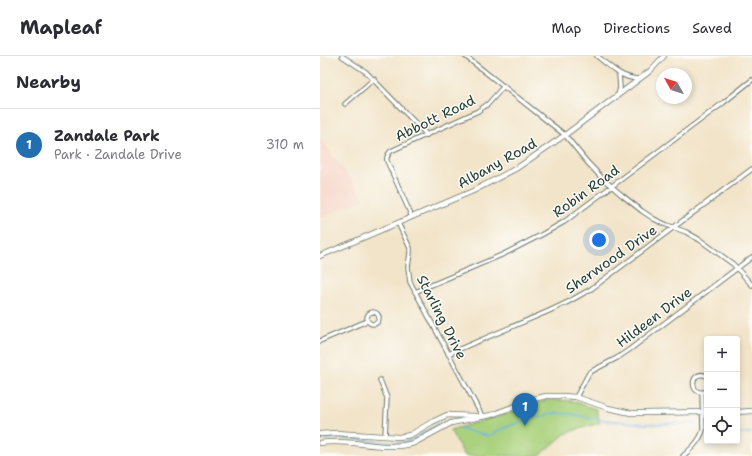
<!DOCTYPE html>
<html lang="en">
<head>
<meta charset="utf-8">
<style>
  body { margin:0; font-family:"Shantell Sans",sans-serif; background:#f7f7f7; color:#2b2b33 }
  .controls { position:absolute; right:12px; bottom:12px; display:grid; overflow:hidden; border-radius:4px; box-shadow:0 2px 6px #0003 }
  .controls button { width:36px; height:36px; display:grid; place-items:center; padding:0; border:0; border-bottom:1px solid #e1e1e2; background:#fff; color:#2b2b33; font:20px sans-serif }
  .compass { position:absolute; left:336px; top:12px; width:36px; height:36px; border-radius:50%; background:#fff; box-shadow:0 2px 6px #0003; rotate:309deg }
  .you { position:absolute; left:279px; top:184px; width:14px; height:14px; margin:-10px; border:3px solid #fff; border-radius:50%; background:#1a73e8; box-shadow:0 0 0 6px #1a73e833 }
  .badge { display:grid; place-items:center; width:26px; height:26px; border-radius:50%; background:#1f6fb2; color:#fff; font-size:13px; font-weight:700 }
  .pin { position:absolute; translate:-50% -33px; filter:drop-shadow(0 1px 2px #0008) }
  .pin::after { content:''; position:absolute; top:21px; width:14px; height:12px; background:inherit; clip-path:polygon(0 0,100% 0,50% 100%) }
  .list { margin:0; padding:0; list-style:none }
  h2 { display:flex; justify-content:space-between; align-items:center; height:52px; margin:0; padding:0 16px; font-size:17px }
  h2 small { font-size:13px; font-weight:400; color:#7c7c81 }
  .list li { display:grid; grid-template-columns:26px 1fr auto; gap:12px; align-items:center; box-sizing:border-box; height:72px; padding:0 16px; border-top:1px solid #e1e1e2 }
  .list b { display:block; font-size:15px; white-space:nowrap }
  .list p { margin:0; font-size:13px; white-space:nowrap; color:#7c7c81 }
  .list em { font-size:13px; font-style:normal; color:#7c7c81 }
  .icon { flex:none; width:22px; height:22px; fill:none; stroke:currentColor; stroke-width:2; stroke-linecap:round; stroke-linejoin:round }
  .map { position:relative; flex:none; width:432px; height:400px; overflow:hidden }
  header { display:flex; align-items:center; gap:24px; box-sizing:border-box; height:56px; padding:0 20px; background:#fff; border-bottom:1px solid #e1e1e2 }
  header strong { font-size:19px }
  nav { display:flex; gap:22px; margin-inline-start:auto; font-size:14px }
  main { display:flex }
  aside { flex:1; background:#fff }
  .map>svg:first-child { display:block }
  .built { fill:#f6d2c3 }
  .green { fill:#aad27d; stroke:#648858 }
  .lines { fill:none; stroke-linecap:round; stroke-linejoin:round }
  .stream { stroke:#6eb6e5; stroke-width:1.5 }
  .minor-casing { stroke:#697768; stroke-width:5.5 }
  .tertiary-casing { stroke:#697768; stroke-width:6 }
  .minor { stroke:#fff; stroke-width:3.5 }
  .tertiary { stroke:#fff; stroke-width:4.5 }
  .labels { text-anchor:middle; stroke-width:3; stroke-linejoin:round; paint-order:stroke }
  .street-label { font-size:14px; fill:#1f3d34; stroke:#fdfcf7 }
</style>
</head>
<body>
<header>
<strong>Mapleaf</strong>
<nav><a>Map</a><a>Directions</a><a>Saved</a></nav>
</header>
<main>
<aside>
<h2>Nearby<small></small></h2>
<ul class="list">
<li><span class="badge">1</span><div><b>Zandale Park</b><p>Park · Zandale Drive</p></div><em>310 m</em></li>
</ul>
</aside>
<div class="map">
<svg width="432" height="400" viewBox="0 0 432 400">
  <rect width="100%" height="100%" fill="#fdfcf7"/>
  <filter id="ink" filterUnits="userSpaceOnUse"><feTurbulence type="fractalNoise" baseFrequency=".025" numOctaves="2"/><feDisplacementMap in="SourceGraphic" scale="8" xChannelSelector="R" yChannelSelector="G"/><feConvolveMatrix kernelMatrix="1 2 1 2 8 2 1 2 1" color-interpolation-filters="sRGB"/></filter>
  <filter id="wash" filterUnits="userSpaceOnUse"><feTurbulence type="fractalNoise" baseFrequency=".012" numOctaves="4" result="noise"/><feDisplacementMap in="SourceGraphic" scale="16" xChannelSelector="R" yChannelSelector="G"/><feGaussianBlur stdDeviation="0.9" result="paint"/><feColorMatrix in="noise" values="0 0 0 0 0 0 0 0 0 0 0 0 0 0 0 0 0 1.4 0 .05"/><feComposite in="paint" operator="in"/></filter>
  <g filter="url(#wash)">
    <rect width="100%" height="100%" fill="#f2e4c9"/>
    <path class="built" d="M0 82 45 143 0 162Z"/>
    <path class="green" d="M227 344 252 345 276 353 280 367 252 375 245 378 219 400H145L130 374 180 360Z"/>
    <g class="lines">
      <path class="stream" d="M386 367H387
        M140 372 152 376 169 380 177 375 197 367 233 357 250 358 283 364 327 368 378 367
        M417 377H432
        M0 383 16 382 74 387 86 386 95 382 120 367"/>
    </g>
  </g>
  <g filter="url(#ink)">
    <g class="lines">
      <g class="minor-casing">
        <path id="minor" d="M22 0 46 16 107 79
          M145 0 245 79 267 106 283 123 303 140 322 155 334 163 347 169 366 176 380 184 413 208 432 229
          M277 0C291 11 300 22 319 23
          M298 39 300 32 299 18
          M25 48 54 23
          M92 161 67 105C66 101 68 98 71 95L158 55 168 48 184 30
          M78 167 90 192V197L88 211 90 226 162 360
          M95 236 184 198 221 179 244 166 403 47 432 24
          M47 262a6 6 0 1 1 12 0a6 6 0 1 1-12 0Z
          M0 285 47 265
          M128 298 229 255 248 246 271 233 432 113
          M387 320C369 312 369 343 387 335
          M60 324 67 342 65 380
          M256 341 269 317 272 315 297 302 309 294 432 201
          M363 400C371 393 380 385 383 374L382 336"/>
      </g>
      <g class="tertiary-casing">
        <path id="tertiary" d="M0 200 153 135 197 112 245 79 330 15 344 0
          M417 356 432 355
          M0 378 15 377 79 381 90 379 112 366 127 359 157 360
          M0 387C31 382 63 396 94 387L131 367 171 359 214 343 226 340H243L256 341 288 352 311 357H325L387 356"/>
      </g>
      <use href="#minor" class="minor"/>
      <use href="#tertiary" class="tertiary"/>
    </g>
  </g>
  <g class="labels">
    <g class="street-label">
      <text transform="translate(115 62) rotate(-26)" y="5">Abbott Road</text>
      <text transform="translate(177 107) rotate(-29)" y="5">Albany Road</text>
      <text transform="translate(266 135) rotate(-36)" y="5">Robin Road</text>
      <text transform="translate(291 203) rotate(-35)" y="5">Sherwood Drive</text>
      <text transform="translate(122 261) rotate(63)" y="5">Starling Drive</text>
      <text transform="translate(334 261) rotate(-37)" y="5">Hildeen Drive</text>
    </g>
  </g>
</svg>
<div class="controls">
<button>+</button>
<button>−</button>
<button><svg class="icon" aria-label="locate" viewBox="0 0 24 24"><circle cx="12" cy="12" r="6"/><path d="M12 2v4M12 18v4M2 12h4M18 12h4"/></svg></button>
</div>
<svg class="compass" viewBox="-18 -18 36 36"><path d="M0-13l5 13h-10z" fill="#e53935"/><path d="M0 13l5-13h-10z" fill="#7c7c81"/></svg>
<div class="you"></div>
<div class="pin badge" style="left:205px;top:370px">1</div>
</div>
</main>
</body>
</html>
